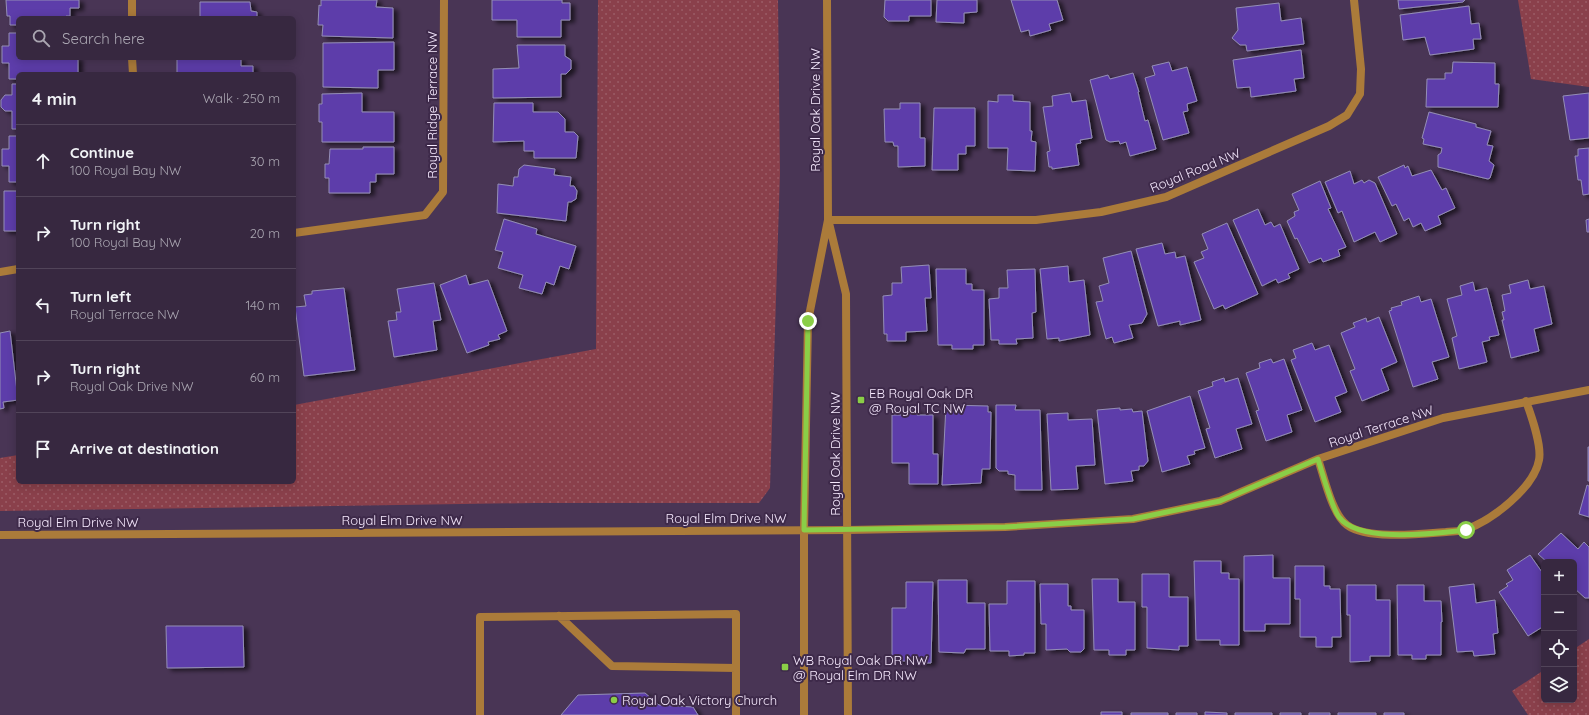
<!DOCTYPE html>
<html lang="en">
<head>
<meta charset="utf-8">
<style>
  body { margin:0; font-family:Quicksand,sans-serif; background:#3e3047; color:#f1f3f6 }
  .controls { position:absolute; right:12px; bottom:12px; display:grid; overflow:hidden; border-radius:6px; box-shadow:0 2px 10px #0003 }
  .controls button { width:36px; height:36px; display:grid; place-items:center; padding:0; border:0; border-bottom:1px solid #514459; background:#372840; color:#f1f3f6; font:20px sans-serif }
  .stop { position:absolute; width:12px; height:12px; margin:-9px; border:3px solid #8ace47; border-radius:50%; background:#fff }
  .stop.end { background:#8ace47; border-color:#fff; box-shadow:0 1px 4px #0008 }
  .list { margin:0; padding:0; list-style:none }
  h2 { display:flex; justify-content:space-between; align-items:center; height:52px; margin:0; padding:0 16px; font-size:17px }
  h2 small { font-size:13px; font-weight:400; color:#aaa6b1 }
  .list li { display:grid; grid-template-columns:26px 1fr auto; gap:12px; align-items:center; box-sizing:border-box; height:72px; padding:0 16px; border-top:1px solid #514459 }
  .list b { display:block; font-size:15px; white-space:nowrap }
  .list p { margin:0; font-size:13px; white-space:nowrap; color:#aaa6b1 }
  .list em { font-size:13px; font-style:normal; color:#aaa6b1 }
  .icon { flex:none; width:22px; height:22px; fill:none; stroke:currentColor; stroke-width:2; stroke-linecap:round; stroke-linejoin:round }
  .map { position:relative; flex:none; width:1589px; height:715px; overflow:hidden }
  .search { position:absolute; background:#372840; box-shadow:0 2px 10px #0003; left:16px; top:16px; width:280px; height:44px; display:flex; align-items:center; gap:10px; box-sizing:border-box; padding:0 14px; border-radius:6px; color:#aaa6b1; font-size:15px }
  .panel { position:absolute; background:#372840; box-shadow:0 2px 10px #0003; left:16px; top:72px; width:280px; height:412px; border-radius:6px }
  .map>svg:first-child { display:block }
  .park { fill:url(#park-dots) }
  .building { fill:#5d3daa; stroke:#948eb6; filter:url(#shadow) }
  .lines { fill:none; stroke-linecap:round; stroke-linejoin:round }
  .service { stroke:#ab7b3a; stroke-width:8 }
  .minor { stroke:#ab7b3a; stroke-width:8 }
  .tertiary { stroke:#ab7b3a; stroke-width:8 }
  .route { stroke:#8ace47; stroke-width:5 }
  .poi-dot { fill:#8ace47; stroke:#3e2a4a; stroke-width:1.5 }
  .labels { text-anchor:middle; stroke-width:4; stroke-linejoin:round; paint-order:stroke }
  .street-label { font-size:13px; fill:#f5e8fd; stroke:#3e2a4a }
  .poi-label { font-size:13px; fill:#f5e8fd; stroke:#3e2a4a; text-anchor:start }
</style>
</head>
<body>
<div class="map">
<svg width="1589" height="715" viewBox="0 0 1589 715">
  <defs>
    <pattern id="park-dots" width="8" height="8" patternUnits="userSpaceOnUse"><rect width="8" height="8" fill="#8a404b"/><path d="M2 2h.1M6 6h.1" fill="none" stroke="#9b5c66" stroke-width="1.8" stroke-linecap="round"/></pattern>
    <filter id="shadow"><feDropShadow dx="4.5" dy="2.5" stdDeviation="2" flood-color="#0009"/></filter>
  </defs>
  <rect width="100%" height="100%" fill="#493555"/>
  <path class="park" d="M598 0H778L780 173 770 488 759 503H534L0 511V458L18 455V482H294V405L596 349Z
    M1518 0H1589V87L1531 79Z
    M1589 639V715H1528L1512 691 1544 670V700H1574V649Z"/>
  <path class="building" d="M6 0H79V8H70V16H66V18H18V25H10V16H7Z
    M321 0H377L376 7 393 8V38L322 36 323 25H318L319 5 321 6Z
    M492 0H562V3H570V20H561V37H517V20H492Z
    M885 0H931V16H909V21H888L884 17Z
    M937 0H977V12L964 13V23L936 22Z
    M1011 0H1057L1063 20 1049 24 1051 30 1030 36 1029 30 1021 32Z
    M1398 0H1465L1463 2 1399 9Z
    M200 2H250L251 11 257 12V18H200Z
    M1279 3 1281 21 1301 18 1304 44 1247 51 1246 45H1240L1232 38 1238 30 1236 8Z
    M1469 6 1471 24 1479 23 1481 39H1473L1474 49 1430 55 1425 37 1403 40 1400 15Z
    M9 33H18V58H78V74H18V79H9V63H2V46H9Z
    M394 42V70H378V88L323 87V43Z
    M517 45H565V56L571 60V69L566 74H561V97L493 98V69L519 68Z
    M1301 50 1304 78 1294 79 1296 91 1251 97 1250 87 1237 88 1233 60Z
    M177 58 241 59V66H253V74H177Z
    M1169 62 1172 71 1187 67 1197 101 1187 104 1188 111 1183 112 1189 133 1163 140 1145 78 1155 75 1152 66Z
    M1453 62 1495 63V84H1499L1498 107H1426L1427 79H1445V73H1452Z
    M1133 73 1139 92H1138L1145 121 1148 120 1156 149 1130 156 1126 142 1120 144 1119 141 1110 142 1106 140 1090 80 1108 75 1110 79Z
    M12 84H18V129H12V111H5L1 107V100L5 95H12Z
    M362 93V112H394V142H322V122H319V104H322V94Z
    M1070 93 1072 102 1086 100 1092 138 1080 140 1081 143 1076 144 1079 165 1052 169V167H1049L1047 152 1050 151 1043 107 1053 106 1052 96Z
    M1589 93V138L1570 140 1563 96Z
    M998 95H1013V101L1030 102V131H1032L1031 141 1036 142 1035 171 1007 170 1008 148H988V101L998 102Z
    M494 103H533V112H558L565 119V132H574L578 136 576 158H534V151H524V141L493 142Z
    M900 103H920V138H925V166L898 167V146H894L893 142H885L884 109H900Z
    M934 108H975V146H966V154H958V170H932Z
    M1429 112 1476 124V127L1491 131 1487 145 1493 146 1489 161 1494 165 1490 178 1488 179 1438 167V155L1441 153 1442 148 1423 144 1424 139 1422 138Z
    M9 136H18V182H9V166H2V149H9Z
    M363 147H394V174H376V182H370V193H329V178H325V164H329L330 149H363Z
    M1589 148V194L1583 195 1581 180H1578L1575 156H1578V149Z
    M524 165 555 169 554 175 571 177 570 186H574L577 191 576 199 571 202H568L566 221 497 213 498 184 513 186 514 177H518L519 169Z
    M1404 165 1405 168 1408 166 1412 176 1431 170 1442 190 1446 188 1455 208 1438 216 1441 224 1425 231 1421 223 1413 227 1409 218 1404 221 1396 204 1392 206 1378 177Z
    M1350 171 1354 184 1362 180 1364 183 1369 180 1375 183 1397 234 1380 242 1375 232 1354 242 1342 211 1338 213 1325 182Z
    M1320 181 1331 208 1328 209 1346 247 1338 250 1340 256 1323 262 1321 258 1309 263 1297 238 1295 239 1287 221 1295 216 1294 212 1299 210 1292 194Z
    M4 191H18V231H4Z
    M1258 209 1265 225 1271 222 1274 227 1280 224 1299 269 1288 274 1290 278 1278 283 1276 279 1262 286 1233 220Z
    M504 219 537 229 536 234 576 246 569 269 560 266 554 285 546 282 542 294 519 288 523 275 498 268 503 252 495 250Z
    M1589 219V232H1587L1586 220Z
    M1227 223 1258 294 1225 309 1223 305 1214 309 1194 262 1204 258 1201 252 1208 249 1202 234Z
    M1162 243 1165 254 1175 252 1176 258 1185 256 1201 320 1180 325V321L1158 326 1136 249Z
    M1131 251 1147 314 1142 323 1129 325 1133 338 1114 343 1112 337 1106 339 1096 302 1103 301 1099 286 1109 283 1103 258Z
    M929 265 931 298H925L927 331 906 332V341H887V334H884L883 296 892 295V283H902L901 267Z
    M1068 266 1069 282 1084 280 1090 335 1059 341V338L1047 339 1040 269Z
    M936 269H966V284H972V290H984V345H973V349H952V345H938Z
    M1035 269 1036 312 1032 313 1033 338 1016 339 1017 344H999V340H991L989 299 999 298V288H1008L1007 270Z
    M466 275 469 285 488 280 507 331 498 335 500 339 488 342 489 345 467 353 440 285Z
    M1528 280 1530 289 1544 286 1552 324 1534 329 1539 351 1511 358 1502 320H1504L1502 312 1505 311 1502 295 1511 293 1509 285Z
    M1473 282 1475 291 1487 288 1499 335 1489 337 1490 340 1482 342 1487 362 1459 369 1452 338 1457 336 1447 299 1462 295 1460 286Z
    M434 283 441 320 433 321 437 350 394 357 388 321 397 320 396 312H401L397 289Z
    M344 288 355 370 304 376 295 307 306 306 304 295 312 294V291Z
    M1419 296 1421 302 1431 299 1449 357 1432 362 1438 379 1413 387 1389 311 1392 310 1391 308 1402 305 1401 302Z
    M1379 317 1397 362 1381 369 1389 390 1362 401 1350 371 1355 369 1341 333 1355 327 1353 323 1366 318 1367 322Z
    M10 331 18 400 3 402 4 408 0 409V333Z
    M1312 343 1315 350 1329 345 1347 392 1335 397 1341 412 1315 422 1291 360 1296 358 1293 350Z
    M1271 359 1273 363 1284 359 1302 410 1287 415 1292 432 1266 441 1256 411 1259 410 1246 373 1260 368 1259 363Z
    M1224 378 1225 382 1238 378 1252 424 1236 429 1242 449 1215 458 1206 429 1210 428 1198 391 1213 386 1212 382Z
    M1190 396 1205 448 1194 451 1195 454 1187 456 1190 464 1162 472 1147 411Z
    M946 405 988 406V412H991L990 469H982L981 483 942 485Z
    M996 405H1016L1015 410H1040L1042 490H1015V475L1008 474V471H999L996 468Z
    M1120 408V410L1132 409 1133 412 1142 411 1148 461 1144 466H1139V470L1131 471 1133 481 1105 484 1097 410Z
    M904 410H917V415H933V454H938V484H909V463H892V415H904Z
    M1068 413V420L1092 419 1095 465 1076 466 1078 489 1051 490 1047 414Z
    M1588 447H1589V481H1588Z
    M1587 485 1589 486V517L1579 514Z
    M1561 533 1578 549 1584 542 1589 547V598H1585L1574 588V562H1547L1538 554Z
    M1273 555V578H1290V624H1265V631H1244V556Z
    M1530 555 1544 575V626L1528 636 1499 592 1508 586 1506 584 1513 580 1507 570Z
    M1194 561H1221V573H1229V579H1239V645H1220V640H1196Z
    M1295 566H1324V586H1330V589H1340L1341 637H1332V647H1316V637H1300V599H1295Z
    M1142 574H1169V597H1188V646H1179V650L1147 648V607H1142Z
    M1092 579H1118V602H1135V650H1126V655H1109V650H1094Z
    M938 580H967V603H985V649H966L964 653 939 652Z
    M1007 581H1035V653H1024V655L1009 656V651H990L989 604H1007Z
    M906 582H933L931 663H909V661H892V608H906Z
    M1040 584H1068V606H1071V610H1084V649L1081 652H1070L1067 649 1046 650V624H1041Z
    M1474 584 1476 603 1495 600 1498 633 1493 634 1495 654 1474 656 1473 651 1457 652 1449 587Z
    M1347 585H1376V600H1390V656H1370V661L1350 662V615H1347Z
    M1397 585H1424V601H1441L1442 622H1441V655H1426V659H1412V655H1398Z
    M166 626H243L244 667 167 668Z
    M645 693 659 705 693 707 698 715H561L578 695Z
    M1101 712H1122V715H1101Z
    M1205 712 1227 713V715H1205Z
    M1131 713H1168V715H1131Z
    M1176 713H1197V715H1176Z
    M1235 713H1272V715H1235Z
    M1280 713H1301V715H1280Z
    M1309 713H1330V715H1309Z
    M1338 713H1376V715H1338Z
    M1384 713H1404V715H1384Z"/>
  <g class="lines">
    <path class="service" d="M559 616 612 666 736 668
      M480 715V617L736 614V715"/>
    <path class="minor" d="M132 0V18
      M132 58 133 74
      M828 220H1036L1101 212 1166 197 1329 126 1347 115 1360 94 1361 69 1354 0
      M294 233 425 215 443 192 444 0
      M0 272 18 269
      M1318 459C1324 477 1332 514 1347 525 1367 540 1421 534 1446 532 1452 531 1461 532 1467 529 1492 520 1534 488 1539 460 1542 445 1531 415 1526 401
      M0 535 848 530 1005 527 1133 519 1220 501 1318 459 1443 418 1589 390"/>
    <path class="tertiary" d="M829 223 846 294 848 715
      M804 715V530L808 321 828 220 827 0"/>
  </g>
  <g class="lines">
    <path class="route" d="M808 321 804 530 1005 527 1133 519 1220 501 1318 459C1322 472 1332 508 1339 517 1359 544 1436 533 1466 530"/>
  </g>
  <g class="poi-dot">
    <rect x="857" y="396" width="8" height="8" rx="2"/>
    <rect x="781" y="663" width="8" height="8" rx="2"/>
    <circle cx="614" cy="700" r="4"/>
  </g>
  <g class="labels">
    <g class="street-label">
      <text transform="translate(432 105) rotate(-90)" y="5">Royal Ridge Terrace NW</text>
      <text transform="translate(815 110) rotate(-90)" y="5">Royal Oak Drive NW</text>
      <text transform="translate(1195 170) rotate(-22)" y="5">Royal Road NW</text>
      <text transform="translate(1381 426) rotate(-18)" y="5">Royal Terrace NW</text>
      <text transform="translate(835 454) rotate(-90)" y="5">Royal Oak Drive NW</text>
      <text x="726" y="523">Royal Elm Drive NW</text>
      <text x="402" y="525">Royal Elm Drive NW</text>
      <text x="78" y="527">Royal Elm Drive NW</text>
    </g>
    <g class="poi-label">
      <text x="869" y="398">EB Royal Oak DR<tspan x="869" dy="15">@ Royal TC NW</tspan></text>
      <text x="793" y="665">WB Royal Oak DR NW<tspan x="793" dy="15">@ Royal Elm DR NW</tspan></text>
      <text x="622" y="705">Royal Oak Victory Church</text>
    </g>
  </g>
</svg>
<div class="controls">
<button>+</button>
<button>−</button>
<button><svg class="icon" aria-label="locate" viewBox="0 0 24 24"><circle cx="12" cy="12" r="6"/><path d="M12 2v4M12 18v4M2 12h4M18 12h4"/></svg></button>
<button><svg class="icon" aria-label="layers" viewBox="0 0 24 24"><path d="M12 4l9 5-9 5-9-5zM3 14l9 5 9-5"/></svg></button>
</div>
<div class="stop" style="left:1466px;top:530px"></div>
<div class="stop end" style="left:808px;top:321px"></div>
<div class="search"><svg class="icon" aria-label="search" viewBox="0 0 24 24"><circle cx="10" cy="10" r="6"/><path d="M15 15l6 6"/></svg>Search here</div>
<section class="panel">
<h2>4 min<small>Walk · 250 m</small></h2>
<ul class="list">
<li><svg class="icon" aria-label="ahead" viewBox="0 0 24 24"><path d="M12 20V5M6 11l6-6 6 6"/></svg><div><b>Continue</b><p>100 Royal Bay NW</p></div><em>30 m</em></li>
<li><svg class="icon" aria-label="right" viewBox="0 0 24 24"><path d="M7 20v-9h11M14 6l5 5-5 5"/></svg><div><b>Turn right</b><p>100 Royal Bay NW</p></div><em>20 m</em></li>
<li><svg class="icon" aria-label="left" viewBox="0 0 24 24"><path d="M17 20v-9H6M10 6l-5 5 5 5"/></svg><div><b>Turn left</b><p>Royal Terrace NW</p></div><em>140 m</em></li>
<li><svg class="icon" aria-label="right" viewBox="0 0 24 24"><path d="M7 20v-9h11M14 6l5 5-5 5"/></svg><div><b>Turn right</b><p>Royal Oak Drive NW</p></div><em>60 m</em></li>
<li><svg class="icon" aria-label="arrive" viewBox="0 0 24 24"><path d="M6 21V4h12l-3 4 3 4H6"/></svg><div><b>Arrive at destination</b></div></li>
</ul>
</section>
</div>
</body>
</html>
